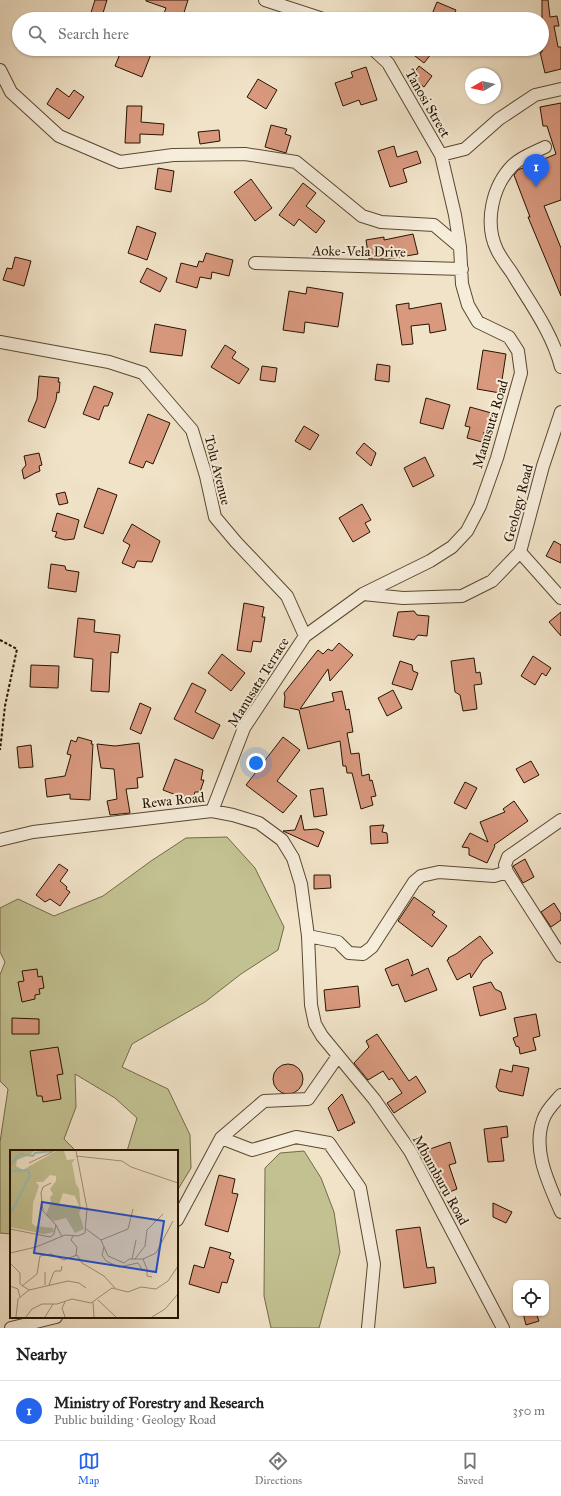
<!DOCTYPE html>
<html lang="en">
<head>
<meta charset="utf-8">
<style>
  body { margin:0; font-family:"IM FELL Great Primer",serif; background:#f2f2f2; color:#222 }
  .controls { position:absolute; right:12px; bottom:12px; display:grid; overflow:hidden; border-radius:8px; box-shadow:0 1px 3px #0004 }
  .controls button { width:36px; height:36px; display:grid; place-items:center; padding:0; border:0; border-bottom:1px solid #e0e0e0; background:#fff; color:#222; font:20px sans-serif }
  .compass { position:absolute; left:465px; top:68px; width:36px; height:36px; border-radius:50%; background:#fff; box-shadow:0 1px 3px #0004; rotate:261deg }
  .you { position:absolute; left:256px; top:763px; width:14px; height:14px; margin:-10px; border:3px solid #fff; border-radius:50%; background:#1a73e8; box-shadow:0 0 0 6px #1a73e833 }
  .badge { display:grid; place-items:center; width:26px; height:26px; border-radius:50%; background:#2563eb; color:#fff; font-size:13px; font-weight:700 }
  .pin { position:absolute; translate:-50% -33px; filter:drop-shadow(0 1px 2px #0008) }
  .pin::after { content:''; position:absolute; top:21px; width:14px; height:12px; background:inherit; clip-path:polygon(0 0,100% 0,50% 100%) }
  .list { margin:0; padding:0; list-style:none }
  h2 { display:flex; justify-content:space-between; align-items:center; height:52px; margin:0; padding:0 16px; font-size:17px }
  h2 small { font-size:13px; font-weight:400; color:#767676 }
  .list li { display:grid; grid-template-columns:26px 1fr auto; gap:12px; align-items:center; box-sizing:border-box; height:60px; padding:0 16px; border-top:1px solid #e0e0e0 }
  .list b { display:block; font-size:15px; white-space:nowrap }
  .list p { margin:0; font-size:13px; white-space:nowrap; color:#767676 }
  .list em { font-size:13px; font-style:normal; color:#767676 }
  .icon { flex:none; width:22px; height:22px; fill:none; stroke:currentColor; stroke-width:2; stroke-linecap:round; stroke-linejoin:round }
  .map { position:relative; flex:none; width:561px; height:1328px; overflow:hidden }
  .search { position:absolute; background:#fff; box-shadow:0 1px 3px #0004; left:12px; right:12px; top:12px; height:44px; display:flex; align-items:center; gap:10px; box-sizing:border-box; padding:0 14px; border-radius:22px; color:#767676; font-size:15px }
  .sheet { height:112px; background:#fff }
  nav { display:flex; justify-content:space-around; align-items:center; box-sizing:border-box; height:56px; border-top:1px solid #e0e0e0; background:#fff; font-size:11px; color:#767676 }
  nav a { display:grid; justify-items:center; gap:2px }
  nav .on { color:#2563eb }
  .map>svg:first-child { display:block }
  .green { fill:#c2c191; stroke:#746a48 }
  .building { fill:#d9997f; stroke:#261400 }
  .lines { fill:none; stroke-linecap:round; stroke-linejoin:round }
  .minor-casing { stroke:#594832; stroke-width:14 }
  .path { stroke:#261400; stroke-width:2; stroke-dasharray:3 2; stroke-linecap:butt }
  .minor { stroke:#f6eddb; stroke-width:12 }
  .labels { text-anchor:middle; stroke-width:4; stroke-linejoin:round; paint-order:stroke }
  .street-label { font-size:14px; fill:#261400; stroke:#f6eddb }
  .inset-river { fill:none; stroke:#9bbeb8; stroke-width:2 }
  .inset-road { fill:none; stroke:#a09078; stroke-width:1 }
  .view { fill:#1d4ed8; fill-opacity:0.15; stroke:#1d4ed8; stroke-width:2 }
  .inset-edge { fill:none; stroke:#261400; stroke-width:2 }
</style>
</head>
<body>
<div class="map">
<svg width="561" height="1328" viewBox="0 0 561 1328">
  <rect width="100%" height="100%" fill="#f1e3c8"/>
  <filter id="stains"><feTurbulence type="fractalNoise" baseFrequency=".005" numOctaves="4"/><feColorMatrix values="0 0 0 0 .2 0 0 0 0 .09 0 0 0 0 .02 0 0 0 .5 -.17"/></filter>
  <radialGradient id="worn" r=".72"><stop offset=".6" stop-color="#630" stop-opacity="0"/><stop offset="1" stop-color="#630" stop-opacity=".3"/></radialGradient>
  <path class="green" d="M227 837 255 868 284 927 278 950 241 974 205 1002 132 1044 122 1067 168 1089 190 1135 191 1168 177 1191V1151H127L137 1118 115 1098 75 1074 76 1107 64 1139 76 1151H11V1234L0 1233V1142L8 1089 0 1081V975L5 962 0 952V908L18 899 54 916 103 896 151 861 186 838Z
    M304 1151 321 1178 334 1212 340 1252 319 1328H271L264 1296 265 1168 280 1153Z"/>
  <path class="building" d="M95 0H107L103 13H100L99 19H89Z
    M146 0H188L182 19H162L166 8 146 1Z
    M542 0H548L550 17 557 16 559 26H554L558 47H561V69L545 73 540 52H542Z
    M437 2 456 10 452 19H430Z
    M122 49H153L142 77 115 66Z
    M406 49H435L424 63Z
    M419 66 432 76 424 87 411 77Z
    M366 67 377 100 361 105 359 100 343 106 335 83 353 77 351 72Z
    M258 79 277 90 266 109 247 97Z
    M57 88 69 97 74 90 84 97 69 119 47 104Z
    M561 103V200L544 206 561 248V296L528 217H530L514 175 518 170 556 154 547 126H543L540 107Z
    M127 106H142L141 122 164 124 163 135 140 134V143H125Z
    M271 125 287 129 285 134 291 136 286 153 265 147Z
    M219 130 220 141 200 144 198 132Z
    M394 146 397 157 417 151 421 163 403 169 407 182 390 187 378 151Z
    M158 168 174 171 171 192 155 189Z
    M251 179 272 208 255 221 234 192Z
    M303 183 316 193 306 206 325 221 316 233 299 219 294 226 279 215Z
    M137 226 156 233 147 260 128 253Z
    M413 234 418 254 388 259H369L366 240 384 237V240Z
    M206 253 233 260 229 276 212 272 211 279 200 277 197 288 176 282 181 263 197 267 199 261 203 262Z
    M15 257 31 261 24 286 3 280 7 268 12 269Z
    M147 268 167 278 160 292 140 282Z
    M307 287 343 293 338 327 305 322 304 333 283 330 289 291 306 294Z
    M409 303V309L441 303 446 330 430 333 429 324 411 326 413 344 402 345 396 305Z
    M155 324 186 330 182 356 150 352Z
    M225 345 236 352 232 358 249 369 239 384 211 367Z
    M483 350 506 354 500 393 477 389Z
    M377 364 390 366 389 382 375 380Z
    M262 366 277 368 275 382 260 380Z
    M39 376 59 378 58 382H60L59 393 57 392 56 400 45 428 28 421 37 399Z
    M94 386 113 393 108 406H104L99 420 83 414Z
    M426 398 450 405 443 429 420 423Z
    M470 407 495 414 490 433 484 432 482 442 467 438 470 427 465 426Z
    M148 414 170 423 153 464 146 461 143 468 129 463Z
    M304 426 319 435 310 450 295 441Z
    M364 443 376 453 371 466 356 453Z
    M39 453 42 465 39 466 40 471 35 473 24 479 22 470 26 465 24 456Z
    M425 457 434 476 413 487 404 468Z
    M98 488 117 495 103 534 84 527Z
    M65 492 68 503 59 505 56 494Z
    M362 504 371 520 365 523 370 532 353 542 339 518Z
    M57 513 79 520 74 539 65 540 55 537 57 532 52 531Z
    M132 524 160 541 152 562 137 561 134 568 122 563 130 545 123 541Z
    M554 541 561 545V563L546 556Z
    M51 564 65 566 66 570 79 572 76 592 48 588Z
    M244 603 264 607 262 617H265L261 642 253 641 251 652 237 650Z
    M414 611 417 615 429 616 427 636 418 635 414 640 393 636 398 612Z
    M561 612V636L549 622Z
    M78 618 95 620 94 632 120 635 118 653 111 652 109 692 91 691 93 659 74 657Z
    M339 643 353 655 330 681 328 669 300 709 334 701 332 693 342 691 346 710 349 709 353 732 347 733 351 754 359 753 362 776 369 774 370 781 372 780 376 796 371 797 373 805 361 809 352 773H347L346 766H343L340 741 308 749 299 710 284 707 285 697 284 693 318 650 323 654 328 649 332 651Z
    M222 654 245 673 231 691 208 673Z
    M533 656 551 668 546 676 542 673 535 685 521 676Z
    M474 658 476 673 480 672 482 684 474 685 477 709 463 711 460 695 455 692 451 661Z
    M400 661 412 665 413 671 418 673 412 690 392 684Z
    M31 665 59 666 58 688 30 687Z
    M192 683 206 690 195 712 220 725 213 739 174 719Z
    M393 690 402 708 387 716 378 698Z
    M140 703 151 708 141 734 130 729Z
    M78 737 92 741 91 744H93L90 800 70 799V794L47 797 45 779 65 776 71 755 67 754 71 740 76 742Z
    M283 737 300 750 277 781 297 796 283 813 246 785Z
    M139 743 143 777 137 778 138 788 126 789 130 813 110 815 107 801 117 799 114 769 101 768 97 744 115 746Z
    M31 745 33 767 19 768 17 747Z
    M175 759 203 770 201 780H204L200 792H195L192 801 163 790Z
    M531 761 539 775 524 783 516 769Z
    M465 782 477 788 466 809 454 803Z
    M323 788 327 815 314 817 310 790Z
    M514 801 528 821 494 845 495 846 487 863 469 855V848L462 847 470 833 488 842 480 822 505 812 503 809Z
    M301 815 304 830 317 829 324 832 318 847 283 831 295 830Z
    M384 825 382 832 387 833 388 843 371 844 370 826Z
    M525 859 534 877 523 883 513 866Z
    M59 864 68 870 60 881 67 887 66 889 70 892 60 906 50 899 45 902 36 895Z
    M314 875H330L331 888 314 889Z
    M414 897 435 912 432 915 447 926 432 947 398 921Z
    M554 903 561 914V920L551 927 541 912Z
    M480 936 493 953 483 960 471 978 470 973 457 980 447 960 449 959 448 958 456 954Z
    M408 959 413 973 411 976 428 968 437 990 405 1002 398 984 392 986 385 969Z
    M37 969 38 977 42 976 44 988 39 989 40 994 35 995V999L22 1002 18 982 24 981 22 971Z
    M491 982 495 989 501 992 506 1009 480 1016 473 987Z
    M358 986 360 1007 326 1011 324 990Z
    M536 1014 540 1036 533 1038 536 1050 520 1054 519 1047 516 1046 513 1038 518 1036 514 1018Z
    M12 1018 39 1019V1034H12Z
    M377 1034 409 1081 416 1076 426 1092 394 1113 387 1103 402 1093 392 1078 389 1080 383 1071 368 1080 354 1063 369 1047 366 1041Z
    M58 1047 63 1074 57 1075 61 1099 43 1102 42 1096H37L30 1051Z
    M273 1079a15 15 0 1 1 30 0a15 15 0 1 1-30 0Z
    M513 1065 529 1068 523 1096 499 1091 496 1087 500 1069 512 1072Z
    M342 1094 355 1123H352L353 1124 338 1131 328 1108Z
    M507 1126 508 1137 501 1138 504 1161 488 1162 484 1129Z
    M450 1142 456 1163 449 1165 457 1189 442 1195 427 1150Z
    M219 1175 235 1179 232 1193 238 1194 228 1232 205 1225Z
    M493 1203 512 1212 506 1223 493 1217Z
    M420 1227 427 1268 434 1267 436 1283 404 1288 396 1230Z
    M210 1247 231 1253 229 1258 234 1260 227 1283 222 1282 219 1293 189 1284 194 1265 204 1268Z
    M523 1313H536L539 1321 526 1325Z"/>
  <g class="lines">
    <g class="minor-casing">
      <path id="minor" d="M265 0 323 19
        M0 70 11 92 59 136 120 162 173 155 245 154 296 162 362 216 381 222 434 225 460 247
        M545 147C535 152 521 157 513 165 492 186 484 223 497 250 501 258 507 266 512 273 530 303 552 332 561 367
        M441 155 465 149 499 119 535 95 561 89
        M255 263 462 269
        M0 342 109 362 143 373 192 430 206 476 215 517 236 542 287 596 305 636
        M520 552 561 598
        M363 594 403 598 462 596 492 581 520 552 543 466 561 412
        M212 811 244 728 305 636 363 594 430 561 452 547 467 531 480 506 497 458 521 373 518 351 509 337 478 322 468 305 462 284 460 247 455 215 441 155 388 63 373 49
        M561 820 508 857 505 865 507 872 561 956
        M0 840 33 832 212 811 233 815 259 823 282 840 293 858 301 884 308 936 311 1005 315 1024 322 1036 374 1099 410 1151 503 1328
        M308 936 338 942 349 953 363 954 372 947 414 882 421 876 439 872 494 876 507 872
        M561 1095C555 1102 546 1110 543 1120 532 1151 549 1184 561 1212
        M221 1138 252 1150 296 1137 329 1143 360 1188 374 1264 368 1328
        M177 1220 221 1138 264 1101 308 1099 338 1056
        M11 1328 56 1317"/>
    </g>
    <path class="path" d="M0 640 17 649 5 706 0 750"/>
    <use href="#minor" class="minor"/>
  </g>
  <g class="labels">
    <g class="street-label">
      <text transform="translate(428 103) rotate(60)" y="5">Tanosi Street</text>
      <text transform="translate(359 251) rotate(1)" y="5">Aoke-Vela Drive</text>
      <text transform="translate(490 424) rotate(-73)" y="5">Manusuta Road</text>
      <text transform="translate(218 470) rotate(76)" y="5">Tolu Avenue</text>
      <text transform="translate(518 503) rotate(-75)" y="5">Geology Road</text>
      <text transform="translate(258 682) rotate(-58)" y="5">Manusata Terrace</text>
      <text transform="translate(173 800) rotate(-6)" y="5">Rewa Road</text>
      <text transform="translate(441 1180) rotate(61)" y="5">Mbumburu Road</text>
    </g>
  </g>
  <g transform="translate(10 1150)">
    <rect width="168" height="168" fill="#f1e3c8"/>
    <path d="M0 1H24L20 5 7 10 6 16 13 20 46 1H54L57 10 65 9 62 13 66 34 69 39 71 59 69 63 74 79 65 83 56 68 44 71 36 65 41 52 40 47 43 44 40 39 46 31V26L40 25 33 32H26L29 36 23 53 22 73 25 76 43 78 44 82 34 84 0 77ZM53 43 65 46 69 56 49 54Z" fill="#c2c191" fill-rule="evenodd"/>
    <path class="inset-river" d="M0 15 10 4 23 6 25 3 42 1M0 21 18 20 20 25 0 65"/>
    <path class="inset-road" d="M66 6 112 11 121 17 168 33M19 13 44 1M41 33 33 37 31 43 33 61 46 75 52 87M0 79 40 87 44 84 46 75M76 79 91 90 98 106 114 113 119 109H133L146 103 163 71M63 86 61 90 67 97 66 105M91 90 118 79 123 59M94 97 92 105 96 111 109 117 128 113 132 119M0 103 26 97 55 85 68 86 75 83 77 58 66 1M122 109 126 90M125 109 135 96 137 80 153 64M133 109 137 119V126L142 127M0 113 10 123V134L19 140M35 135V122M39 135 43 124 45 121H51L52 116M0 136 8 139 10 147M12 136 27 124 30 106 41 104 54 110 67 105 72 113 94 126 105 138M19 140 58 131 69 133 76 138M88 150 106 167M83 152 84 167M6 167 8 149 19 140M16 167 22 159 32 154H47L62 149 81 153 102 138 118 142 131 137 146 139 158 131 168 116M35 167 43 154M55 167 52 158 55 152M142 167 155 159 168 144"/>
    <path class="view" d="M32 52 154 71 146 122 24 103Z"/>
    <rect width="168" height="168" class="inset-edge"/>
  </g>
  <rect width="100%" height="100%" filter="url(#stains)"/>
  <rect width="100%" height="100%" fill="url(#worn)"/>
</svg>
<div class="controls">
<button><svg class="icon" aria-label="locate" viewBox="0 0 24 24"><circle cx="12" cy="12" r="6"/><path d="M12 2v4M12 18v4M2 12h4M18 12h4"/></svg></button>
</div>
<svg class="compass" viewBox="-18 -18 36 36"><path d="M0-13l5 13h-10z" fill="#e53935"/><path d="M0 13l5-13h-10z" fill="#767676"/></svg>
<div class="you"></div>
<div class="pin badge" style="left:536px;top:187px">1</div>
<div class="search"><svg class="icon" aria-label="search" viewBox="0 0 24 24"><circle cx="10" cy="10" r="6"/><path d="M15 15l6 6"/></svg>Search here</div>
</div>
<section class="sheet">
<h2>Nearby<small></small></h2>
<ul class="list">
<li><span class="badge">1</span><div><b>Ministry of Forestry and Research</b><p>Public building · Geology Road</p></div><em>350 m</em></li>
</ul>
</section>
<nav>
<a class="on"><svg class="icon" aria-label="map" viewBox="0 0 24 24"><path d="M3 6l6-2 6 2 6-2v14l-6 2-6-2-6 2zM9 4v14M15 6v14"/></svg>Map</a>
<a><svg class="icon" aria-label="directions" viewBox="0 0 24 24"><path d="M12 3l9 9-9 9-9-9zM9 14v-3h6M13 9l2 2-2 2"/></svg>Directions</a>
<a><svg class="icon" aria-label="saved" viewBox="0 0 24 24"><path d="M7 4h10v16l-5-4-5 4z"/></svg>Saved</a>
</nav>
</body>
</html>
